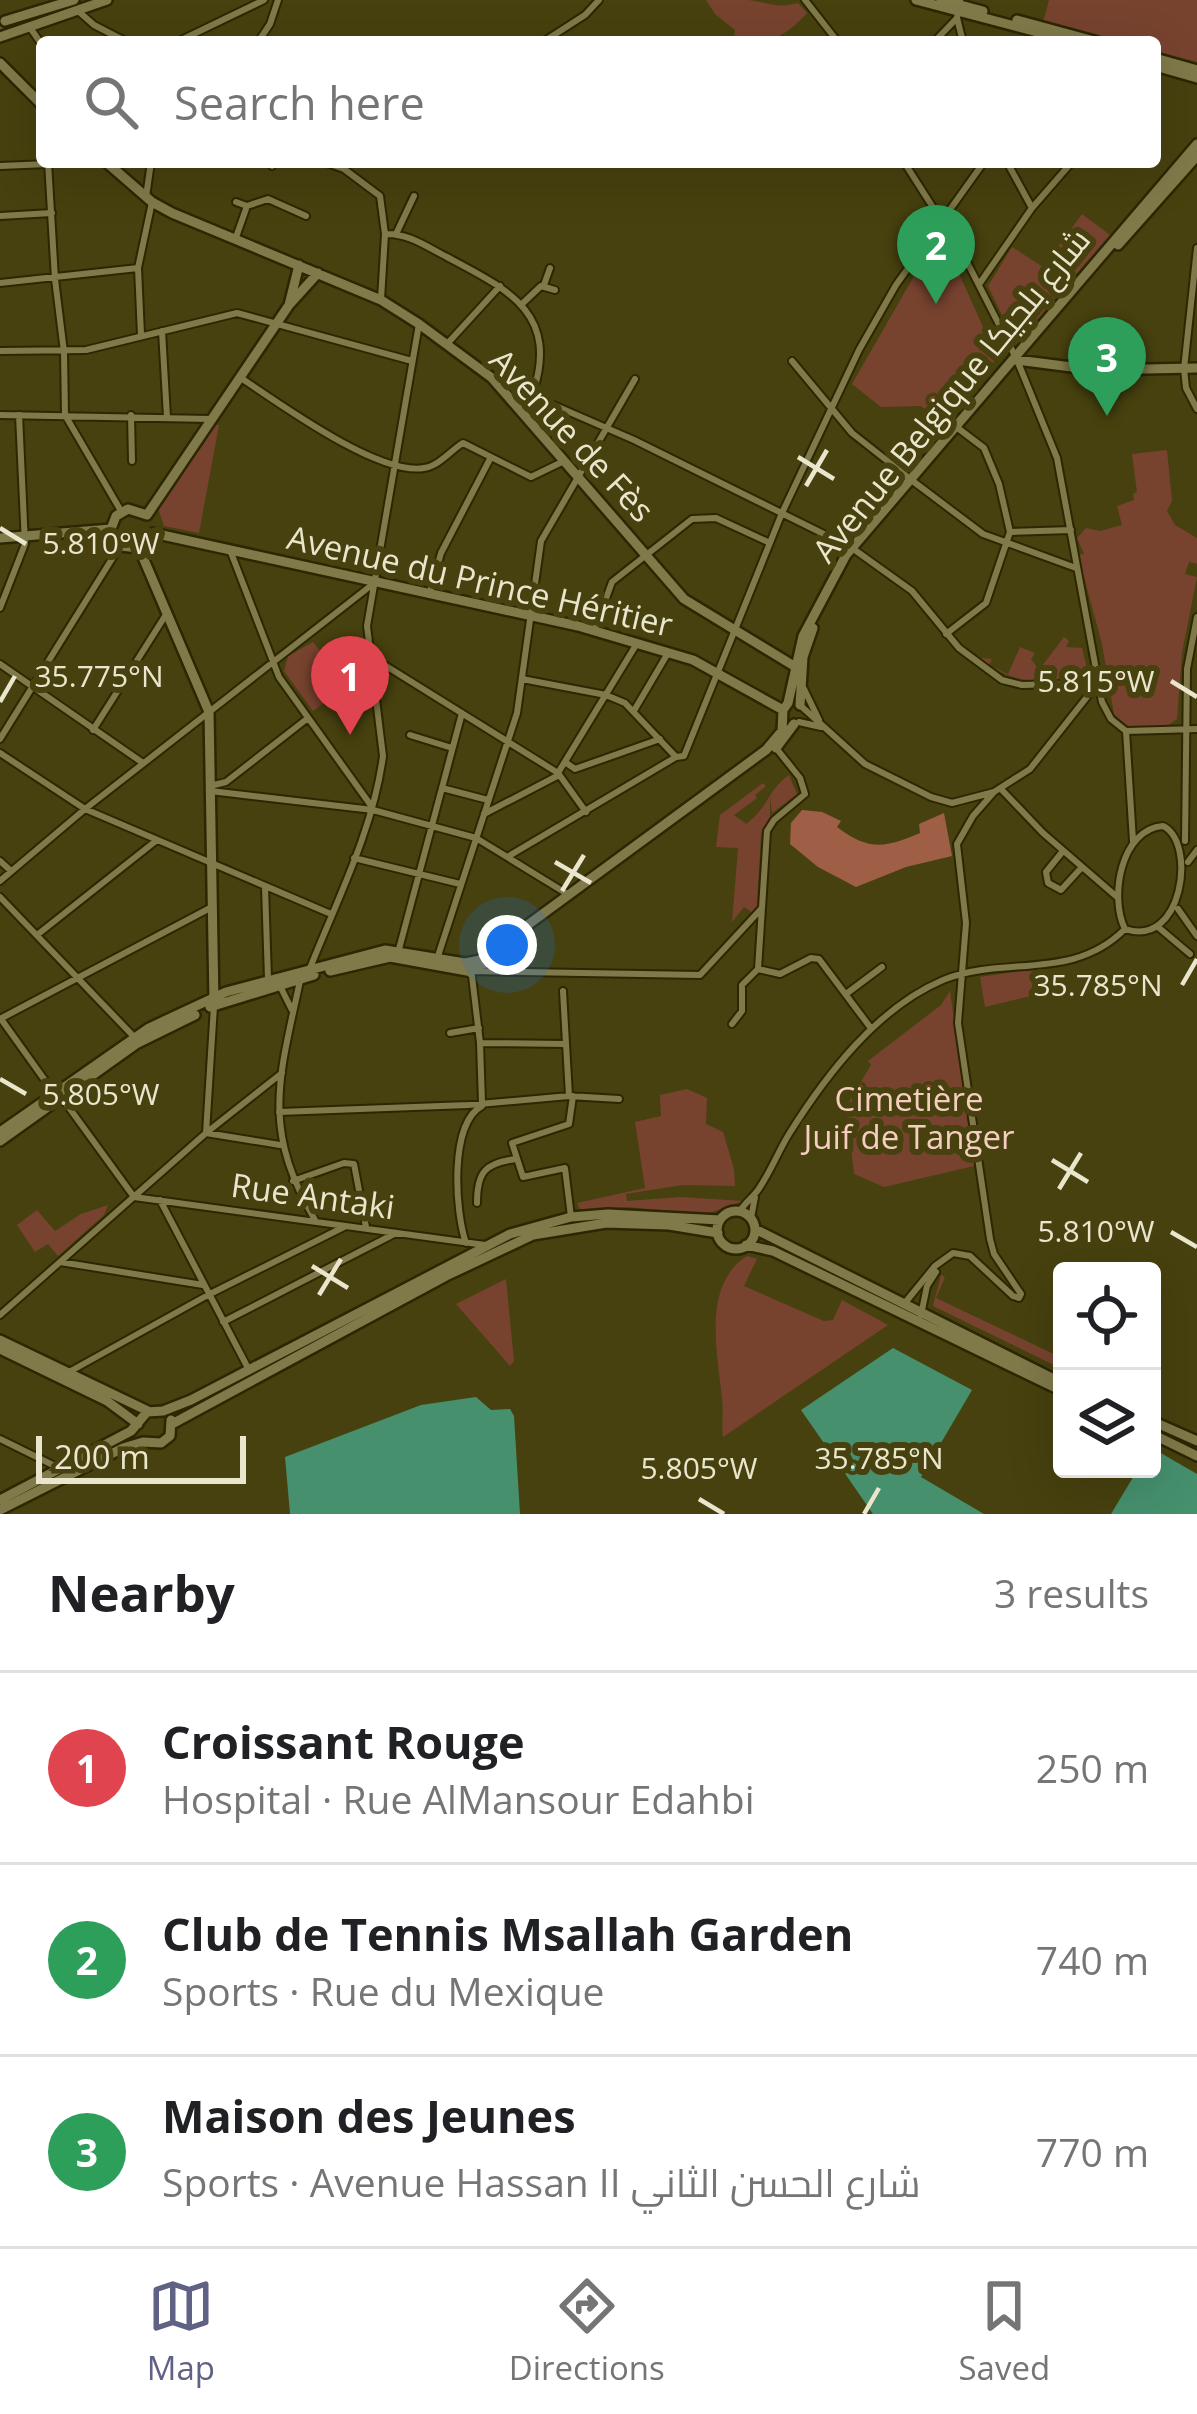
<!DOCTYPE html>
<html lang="en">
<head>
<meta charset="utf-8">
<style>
  body { margin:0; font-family:"Open Sans",Cairo,sans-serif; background:#f6f6f6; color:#202124 }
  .controls { position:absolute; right:36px; bottom:36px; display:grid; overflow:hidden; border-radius:12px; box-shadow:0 12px 48px #0002 }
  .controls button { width:108px; height:108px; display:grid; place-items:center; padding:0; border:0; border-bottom:3px solid #e0e0e0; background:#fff; color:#202124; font:60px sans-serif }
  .scale { position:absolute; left:36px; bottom:30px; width:210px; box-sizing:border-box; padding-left:12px; border:6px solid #e9e6cd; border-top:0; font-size:33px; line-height:42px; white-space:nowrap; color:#e9e6cd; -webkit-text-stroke:9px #47410f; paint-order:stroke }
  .you { position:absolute; left:507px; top:945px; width:42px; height:42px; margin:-30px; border:9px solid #fff; border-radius:50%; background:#1a73e8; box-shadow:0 0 0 18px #1a73e833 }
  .badge { display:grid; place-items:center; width:78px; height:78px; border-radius:50%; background:#5f6185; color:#fff; font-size:39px; font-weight:700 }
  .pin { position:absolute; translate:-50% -99px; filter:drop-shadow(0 3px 6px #0008) }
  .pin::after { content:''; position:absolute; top:63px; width:42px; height:36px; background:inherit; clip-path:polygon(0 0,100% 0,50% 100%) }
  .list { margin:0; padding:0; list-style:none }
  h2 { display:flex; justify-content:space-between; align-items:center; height:156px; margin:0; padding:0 48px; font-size:51px }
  h2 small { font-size:39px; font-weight:400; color:#757577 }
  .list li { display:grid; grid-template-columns:78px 1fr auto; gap:36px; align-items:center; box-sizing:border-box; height:192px; padding:0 48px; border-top:3px solid #e0e0e0 }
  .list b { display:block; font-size:45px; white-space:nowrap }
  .list p { margin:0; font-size:39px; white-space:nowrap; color:#757577 }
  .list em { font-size:39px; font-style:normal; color:#757577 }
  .icon { flex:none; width:66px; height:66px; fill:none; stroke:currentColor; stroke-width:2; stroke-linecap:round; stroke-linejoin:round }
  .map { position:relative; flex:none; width:1197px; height:1514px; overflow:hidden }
  .search { position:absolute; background:#fff; box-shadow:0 12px 48px #0002; left:36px; right:36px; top:36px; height:132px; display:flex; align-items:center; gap:30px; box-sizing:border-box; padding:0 42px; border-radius:12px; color:#757577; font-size:45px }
  .sheet { height:732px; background:#fff }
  nav { display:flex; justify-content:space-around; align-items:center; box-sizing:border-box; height:168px; border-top:3px solid #e0e0e0; background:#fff; font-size:33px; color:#757577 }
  nav a { display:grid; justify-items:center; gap:6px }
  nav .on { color:#5f6185 }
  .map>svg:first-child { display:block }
  .green { fill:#77432f }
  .forest { fill:#9f5f46 }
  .water { fill:#46906e }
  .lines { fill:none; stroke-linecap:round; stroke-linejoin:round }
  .secondary-tunnel { stroke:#5f5a2c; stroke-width:9; stroke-dasharray:9 4.5; stroke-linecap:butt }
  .street-casing { stroke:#2c2702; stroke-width:10 }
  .secondary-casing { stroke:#2c2702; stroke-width:14 }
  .street { stroke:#807949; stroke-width:6 }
  .secondary { stroke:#807949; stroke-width:9 }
  .ticks { fill:none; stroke:#e9e6cd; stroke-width:4.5 }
  .labels { text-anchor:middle; stroke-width:12; stroke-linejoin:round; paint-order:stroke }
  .street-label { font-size:33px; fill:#e9e6cd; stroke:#47410f }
  .park-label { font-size:33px; fill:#f5cebf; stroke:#47410f }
  .ticks-label { font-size:30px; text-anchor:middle; fill:#e9e6cd; stroke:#47410f; stroke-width:12; stroke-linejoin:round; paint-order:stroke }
</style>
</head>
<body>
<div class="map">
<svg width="1197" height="1514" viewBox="0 0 1197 1514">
  <rect width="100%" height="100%" fill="#47410f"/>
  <path class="green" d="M706 0C720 0 735 0 748 0 766 2 778 9 798 3L807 13C780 42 770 42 734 38L735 30 715 14Z
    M1049 0H1197V62L1155 51V42H1120L1043 22Z
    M1082 214 1110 235 1016 344 988 286 1012 247 1043 267Z
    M943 238 997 358 929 438 923 436 930 414 921 406 881 407 852 384 933 243Z
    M213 424 219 425 199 533 164 526 158 508Z
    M1167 450 1172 501 1167 511 1175 525 1197 538V564L1189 562 1185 574 1197 577 1182 653 1177 719 1164 728H1129L1114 714 1102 644 1078 555 1084 554 1077 538 1086 528 1100 531 1122 525 1117 506 1134 500 1133 494 1137 492 1132 454Z
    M1064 637 1069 641 1066 647 1082 648 1088 673 1084 676 1077 667 1081 677 1074 679C1028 681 1018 686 980 658L992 659 989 665 1008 674 1020 647 1035 653 1031 659 1039 670Z
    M313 642 330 663 333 696 313 711 284 671 288 656Z
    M789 775 797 794 772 813 770 796V817L761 834 757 906 753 913 744 907 732 922 738 848 716 847 720 815 763 783 766 786 755 795 757 798 734 815 746 824C771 805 765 793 789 775Z
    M1035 969 1039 994 985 1007 980 977Z
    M950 991 974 1166 884 1187 854 1174 846 1107 871 1065 868 1061 941 1005Z
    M687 1089 707 1098 706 1124 723 1132 734 1169 735 1186 682 1185 626 1194 627 1201 681 1197 743 1201 707 1214 627 1207 581 1211 577 1203 645 1188 635 1122 661 1116 660 1095Z
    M108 1205 104 1215 58 1256 48 1244 35 1252 17 1225 37 1210 55 1231 81 1214Z
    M747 1256 757 1259 744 1286 824 1321 833 1320 842 1300 888 1325 723 1437C721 1424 724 1413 722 1399 718 1354 701 1285 747 1256Z
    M941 1275 945 1277 936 1298 1062 1358V1369L933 1306Z
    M506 1279 514 1361 510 1366 456 1304Z"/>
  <path class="forest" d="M802 810 822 812 841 821 837 827C868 851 886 848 920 833L919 824 944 813 952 856 906 867 856 887 818 867 790 844 791 823Z"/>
  <path class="water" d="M893 1348 972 1390 921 1477 984 1514H873L801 1410Z
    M476 1397 491 1410 510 1409 514 1416 520 1514H290L285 1457 421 1405Z
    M1159 1452 1197 1474V1514H1111L1138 1469H1152Z"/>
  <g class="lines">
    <path class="secondary-tunnel" d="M0 29 5 27"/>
    <g class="street-casing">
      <path id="street" d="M805 0 838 42
        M77 10 94 25 127 42
        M957 18 963 42
        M29 26 42 45
        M177 42 264 0
        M258 42 270 24 278 0
        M543 42 585 15 599 0
        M934 42 957 18 960 0
        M48 162 55 279 64 352 65 415 121 511
        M324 162 344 169 380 196 385 234 381 299
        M904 162 964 256 1017 360 1057 458 1102 702 1111 719 1126 731 1197 729
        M1007 162 1032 208
        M0 166 49 164
        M272 166 274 162
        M146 197 151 162
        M236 202 247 206 268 199 306 216
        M0 216 52 213
        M385 234C408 233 427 247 447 257 509 290 559 313 533 393
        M396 234 414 196
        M235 240 247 206
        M1197 248 1184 369 1186 388 1197 409
        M0 283 138 268
        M980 283 1032 208 1072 162
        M544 285 550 268
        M523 303 541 286 555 290
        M162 331 167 417
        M141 335 138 268 152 202
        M447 344 500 286
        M0 351 86 350 237 313 412 361
        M792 361 852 433 909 478
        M241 378C280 404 379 476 424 468 439 466 451 450 463 443L531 477 562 462
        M496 380 634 440 852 548 912 591 959 648 1002 680 1022 685 1098 683
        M0 415 210 419
        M131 415 132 461
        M914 482 983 534 1076 568
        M1010 532 1071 530
        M230 550 279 677 372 807
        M429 595 441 553 491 457
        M0 608 25 544 19 415
        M594 631 612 582 692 519 716 518 770 543
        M946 634 986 603 1010 532 999 484 984 448 959 429
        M370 656 558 773 586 812
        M0 664 143 763
        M522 679 606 695 625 703 676 757 684 756 782 513 859 350 896 285 984 162
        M804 689 819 720
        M802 707 865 764 931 797 952 803 994 792 1030 769 1098 683
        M635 709 668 653
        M799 722 821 727
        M93 730 167 613
        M1126 731 1133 841
        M410 735 452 748
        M0 739 120 546
        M0 753 85 809 331 914
        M565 762 575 769 660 739
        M558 773 636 645
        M210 786 226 782 308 718
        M442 788 488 800
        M1001 789 1043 833 1117 897
        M210 791 373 810 476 838 569 895
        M484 814 559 775
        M1163 826C1197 842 1183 949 1125 929 1109 897 1121 829 1163 826Z
        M1185 841 1187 669 1197 617
        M1063 851 1046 872 1048 883 1061 890 1082 867
        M509 856 676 757
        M354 858 460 884
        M0 861 11 871
        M1188 862 1197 850
        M0 881 85 809 373 584
        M265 887 268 979
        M0 897 137 1040
        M1178 909 1197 936
        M1158 927 1190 954
        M37 935 157 840
        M399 949 462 713
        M437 959 517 713 541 541 635 379
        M758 969 767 831 774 820 805 794 800 778 776 748
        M758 969 780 974 811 958 819 959 870 1027
        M308 973C336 902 373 831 383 756L367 626 419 324
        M300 981C279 1079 261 1128 315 1220
        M280 986 292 1010
        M563 991 569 1096
        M846 994 882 967
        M0 1019 212 907
        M1 1019 54 1093
        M732 1024 742 1011V985L758 969
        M450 1033 479 1028
        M480 1043 565 1044
        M62 1098 134 1197 485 1245
        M482 1103 480 1043 472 976 467 971 700 975 762 908
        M279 1112 468 1105 569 1096 619 1099
        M206 1133 214 1006
        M206 1133 280 1145
        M293 1181 344 1163 354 1164 366 1227
        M160 1200 249 1370
        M477 1203C477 1172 485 1163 516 1159
        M740 1211C745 1203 752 1198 758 1190 770 1173 778 1152 789 1134 826 1075 877 1008 943 980 1005 955 1072 982 1125 929
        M571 1217 565 1168 523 1177 512 1143 569 1124 573 1096
        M751 1218 755 1197
        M466 1243C455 1212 449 1123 482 1106
        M60 1262 203 1285
        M904 1304 935 1266 953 1253 970 1256 1013 1296 1019 1298 1021 1294 994 1254 990 1239 958 1023 966 923 957 844 973 816 994 792
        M0 1315 206 1133 282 1073
        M921 1315 927 1286 936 1272
        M223 1322 396 1233
        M69 1372 208 1295 344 1227
        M0 1439 59 1468"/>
    </g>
    <g class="secondary-casing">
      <path id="secondary" d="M916 0 1075 42
        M941 0 983 11
        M1017 20 1098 42
        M5 21 74 0
        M0 37 107 0
        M1155 58 1197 70
        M0 63 42 105
        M1155 66 1197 78
        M106 162 152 202 172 213 381 300 419 324 492 378 684 599 794 666 800 677
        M1118 245 1197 156
        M289 305 299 265
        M1017 360 1095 370 1197 368
        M147 515 289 305 318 273
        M111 529 116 516 128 509 147 515
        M111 529 120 546 139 548
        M153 533 578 626 693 660 783 710
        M0 538 111 529
        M139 548 209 712 214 1003
        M800 705 803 657 813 628
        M776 748 794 724
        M330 971 390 957 467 971 488 962
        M210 1007 314 975
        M0 1132 149 1028 226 992 385 950 465 963 480 960 766 750 782 731 783 710 788 703 803 636 846 555 1197 144
        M0 1141 136 1044 195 1015
        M717 1230a19 19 0 1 1 38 0a19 19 0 1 1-38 0Z
        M755 1229 1062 1383
        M746 1245 773 1251 1062 1391
        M0 1340 148 1411
        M0 1349 107 1401 138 1424
        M1152 1421 1197 1441
        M172 1424 446 1276 533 1235 606 1223 669 1225 718 1233
        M1152 1434 1197 1456
        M0 1500 131 1431 147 1412 163 1411 191 1400 510 1234 571 1217 608 1214 720 1220
        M0 1510 123 1448 143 1442 161 1443 170 1436 171 1420"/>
    </g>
    <use href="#street" class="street"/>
    <use href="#secondary" class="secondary"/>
  </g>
  <path class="ticks" d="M798 457 834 479M806 486 827 450M0 528 26 544M1171 681 1197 697M0 702 15 676M555 862 591 883M562 891 584 855M1182 985 1197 959M0 1079 26 1094M1052 1160 1088 1182M1059 1189 1081 1153M1171 1232 1197 1247M312 1266 348 1288M319 1295 341 1259M699 1499 724 1514M864 1514 879 1488"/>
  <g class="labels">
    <g class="street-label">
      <text transform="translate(951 395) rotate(-51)" y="12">Avenue Belgique شارع بلجيكا</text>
      <text transform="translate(572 435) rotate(47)" y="12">Avenue de Fès</text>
      <text transform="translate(480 581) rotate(13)" y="12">Avenue du Prince Héritier</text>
      <text transform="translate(313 1196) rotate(8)" y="12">Rue Antaki</text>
    </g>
    <g class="park-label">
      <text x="909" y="1111">Cimetière<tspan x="909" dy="38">Juif de Tanger</tspan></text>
    </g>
  </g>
  <g class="ticks-label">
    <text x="101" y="554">5.810°W</text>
    <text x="99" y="687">35.775°N</text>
    <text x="1096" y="692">5.815°W</text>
    <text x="1098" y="996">35.785°N</text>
    <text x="101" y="1105">5.805°W</text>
    <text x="1096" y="1242">5.810°W</text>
    <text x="879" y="1469">35.785°N</text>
    <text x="699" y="1479">5.805°W</text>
  </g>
</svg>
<div class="controls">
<button><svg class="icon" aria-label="locate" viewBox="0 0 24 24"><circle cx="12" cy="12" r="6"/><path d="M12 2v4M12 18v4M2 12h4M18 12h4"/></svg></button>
<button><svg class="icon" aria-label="layers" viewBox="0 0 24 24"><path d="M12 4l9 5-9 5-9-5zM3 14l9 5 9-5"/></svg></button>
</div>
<div class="scale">200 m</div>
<div class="you"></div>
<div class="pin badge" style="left:350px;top:735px;background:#e0444e">1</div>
<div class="pin badge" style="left:936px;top:304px;background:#2e9e5b">2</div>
<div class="pin badge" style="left:1107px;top:416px;background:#2e9e5b">3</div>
<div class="search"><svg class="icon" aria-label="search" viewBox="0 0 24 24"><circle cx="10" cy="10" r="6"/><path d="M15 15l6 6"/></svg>Search here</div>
</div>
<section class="sheet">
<h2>Nearby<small>3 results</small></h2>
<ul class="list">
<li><span class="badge" style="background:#e0444e">1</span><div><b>Croissant Rouge</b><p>Hospital · Rue AlMansour Edahbi</p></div><em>250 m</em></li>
<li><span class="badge" style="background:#2e9e5b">2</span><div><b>Club de Tennis Msallah Garden</b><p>Sports · Rue du Mexique</p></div><em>740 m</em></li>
<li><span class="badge" style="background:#2e9e5b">3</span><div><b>Maison des Jeunes</b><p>Sports · Avenue Hassan II شارع الحسن الثاني</p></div><em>770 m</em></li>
</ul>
</section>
<nav>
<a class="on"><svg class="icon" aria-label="map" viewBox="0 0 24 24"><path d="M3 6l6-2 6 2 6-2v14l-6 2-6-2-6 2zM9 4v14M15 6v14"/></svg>Map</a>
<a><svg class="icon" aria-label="directions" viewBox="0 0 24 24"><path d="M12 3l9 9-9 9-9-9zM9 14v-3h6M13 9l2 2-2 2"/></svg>Directions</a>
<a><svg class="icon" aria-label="saved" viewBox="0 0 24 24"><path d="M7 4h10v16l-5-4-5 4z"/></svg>Saved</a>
</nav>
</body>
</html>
